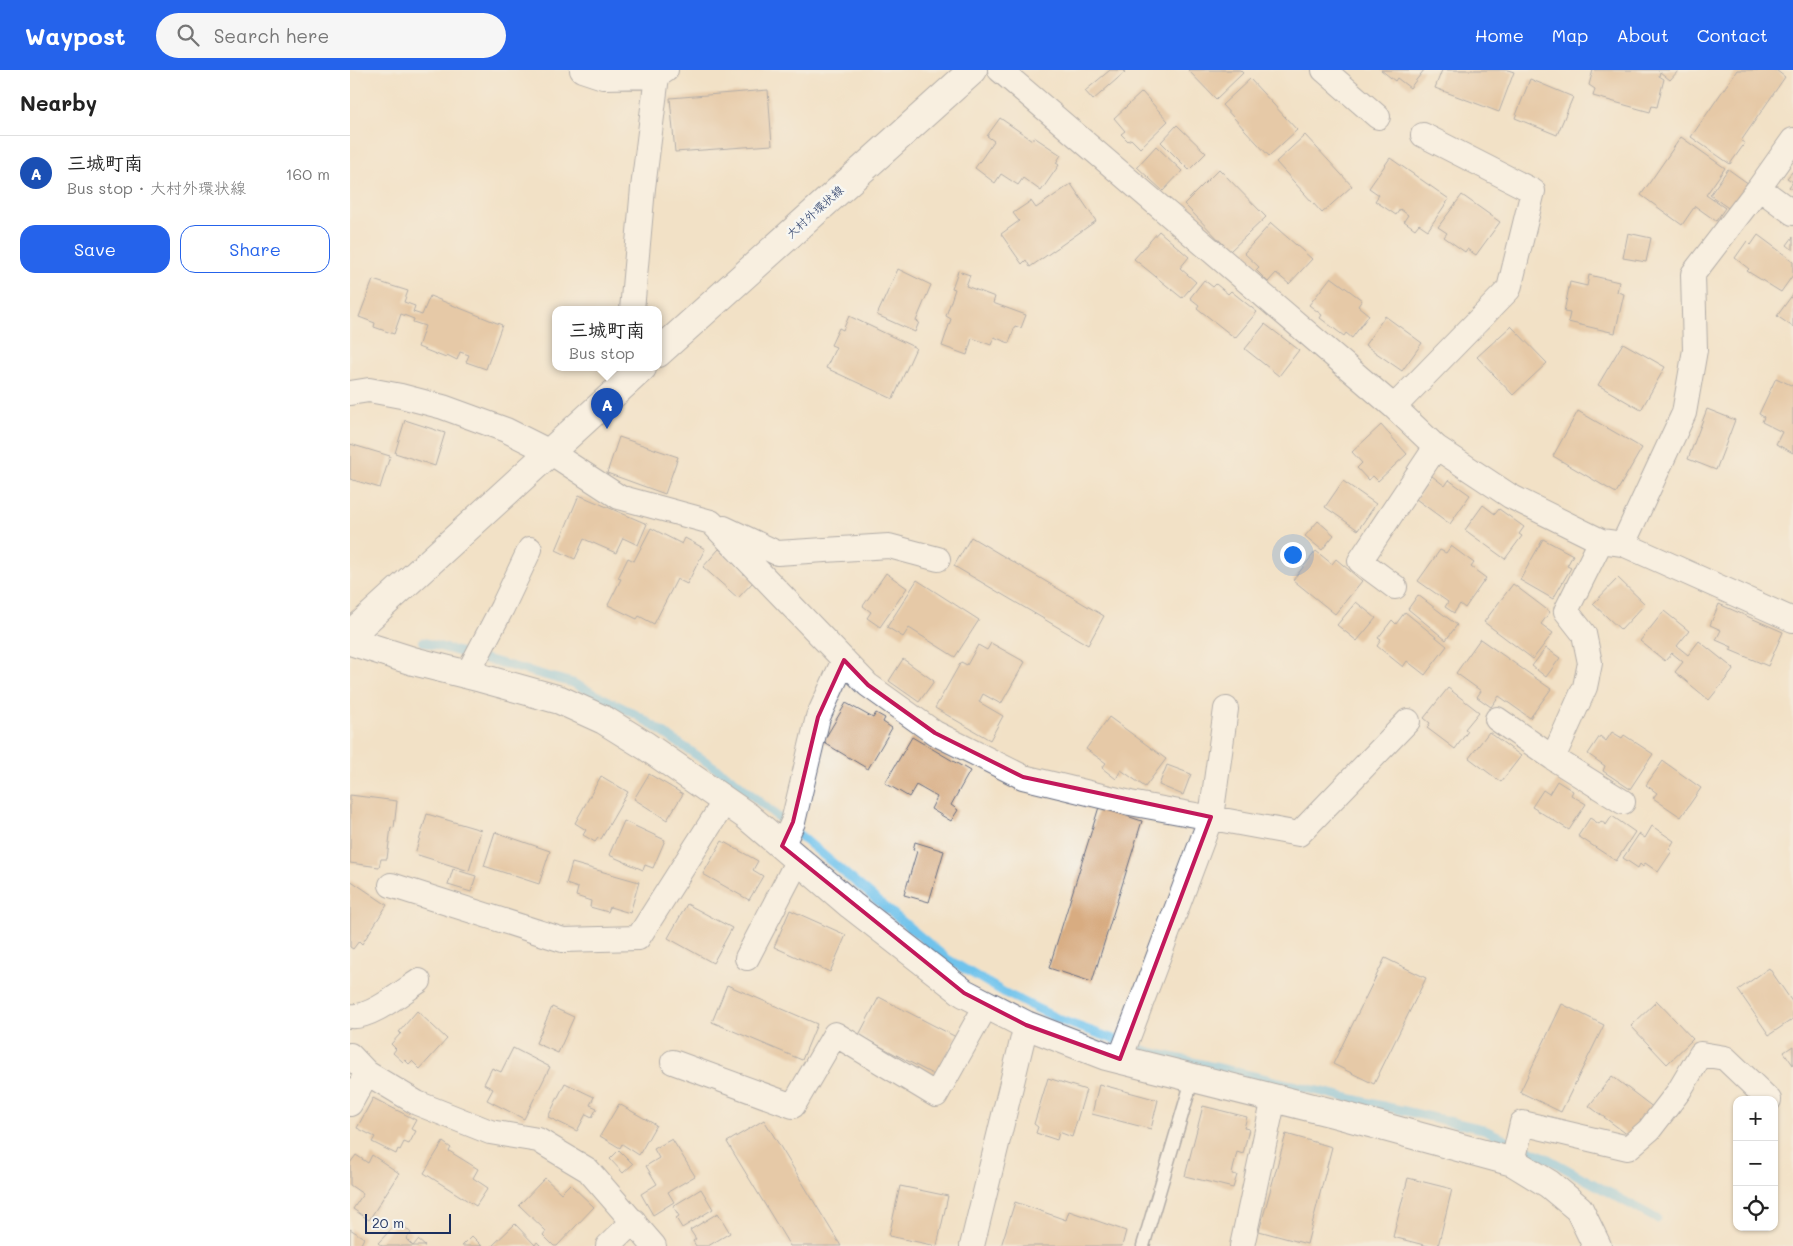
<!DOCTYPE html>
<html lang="en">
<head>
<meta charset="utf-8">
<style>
  body { margin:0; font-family:Mali,"Klee One",sans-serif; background:#f6f6f6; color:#222 }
  .controls { position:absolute; right:15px; bottom:15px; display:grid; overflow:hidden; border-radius:10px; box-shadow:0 1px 4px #0004 }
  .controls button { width:45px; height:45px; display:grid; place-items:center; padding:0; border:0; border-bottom:1px solid #e0e0e0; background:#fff; color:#222; font:25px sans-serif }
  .scale { position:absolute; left:15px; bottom:12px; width:86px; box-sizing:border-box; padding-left:5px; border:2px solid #1b2f5e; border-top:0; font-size:14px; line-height:18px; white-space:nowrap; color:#1b2f5e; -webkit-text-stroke:4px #f6f6f2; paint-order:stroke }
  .you { position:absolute; left:942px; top:484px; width:18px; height:18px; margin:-12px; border:4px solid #fff; border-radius:50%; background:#1a73e8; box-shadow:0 0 0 8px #1a73e833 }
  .badge { display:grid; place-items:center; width:32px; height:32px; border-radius:50%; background:#2563eb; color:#fff; font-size:16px; font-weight:700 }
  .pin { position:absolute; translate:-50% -41px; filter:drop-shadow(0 1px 2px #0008) }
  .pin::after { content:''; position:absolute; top:26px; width:18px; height:15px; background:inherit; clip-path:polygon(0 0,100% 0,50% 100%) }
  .popup { position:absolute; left:202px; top:236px; width:110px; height:65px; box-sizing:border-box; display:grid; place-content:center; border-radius:10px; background:#fff; filter:drop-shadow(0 1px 4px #0005); font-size:16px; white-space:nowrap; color:#767676 }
  .popup b { font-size:19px; color:#222 }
  .popup::after { content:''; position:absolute; left:50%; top:100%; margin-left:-10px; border:10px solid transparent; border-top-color:#fff }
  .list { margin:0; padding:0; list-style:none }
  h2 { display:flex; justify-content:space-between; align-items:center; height:65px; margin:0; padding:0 20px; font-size:21px }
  h2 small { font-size:16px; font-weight:400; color:#767676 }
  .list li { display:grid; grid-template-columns:32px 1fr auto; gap:15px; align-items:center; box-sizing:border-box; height:75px; padding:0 20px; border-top:1px solid #e0e0e0 }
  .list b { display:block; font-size:19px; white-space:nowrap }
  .list p { margin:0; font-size:16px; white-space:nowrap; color:#767676 }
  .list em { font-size:16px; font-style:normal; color:#767676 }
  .actions { display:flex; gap:10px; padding:15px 20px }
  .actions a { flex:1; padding:11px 0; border:1px solid #2563eb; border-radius:15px; text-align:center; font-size:18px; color:#2563eb }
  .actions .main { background:#2563eb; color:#fff }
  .icon { flex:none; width:28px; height:28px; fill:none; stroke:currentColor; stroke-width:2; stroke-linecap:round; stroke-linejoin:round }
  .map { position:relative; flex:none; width:1443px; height:1176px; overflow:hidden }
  header { display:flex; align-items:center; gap:30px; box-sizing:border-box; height:70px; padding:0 25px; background:#2563eb; color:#fff }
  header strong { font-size:24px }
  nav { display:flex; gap:28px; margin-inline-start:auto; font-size:18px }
  .search { width:350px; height:45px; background:#f6f6f6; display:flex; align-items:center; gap:12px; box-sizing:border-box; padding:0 18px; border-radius:28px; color:#767676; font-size:19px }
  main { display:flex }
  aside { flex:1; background:#fff }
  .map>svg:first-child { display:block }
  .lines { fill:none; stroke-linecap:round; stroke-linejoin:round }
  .stream { stroke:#70c3ec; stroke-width:9 }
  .building { fill:#d8ac81 }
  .service-casing { stroke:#666d82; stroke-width:15 }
  .minor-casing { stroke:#666d82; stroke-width:26 }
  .tertiary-casing { stroke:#666d82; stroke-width:30 }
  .secondary-casing { stroke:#666d82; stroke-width:30 }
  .service { stroke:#fff; stroke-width:12 }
  .minor { stroke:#fff; stroke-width:24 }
  .tertiary { stroke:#fff; stroke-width:28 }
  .secondary { stroke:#fff; stroke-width:28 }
  .marked { fill:none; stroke:#c2185b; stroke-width:4; stroke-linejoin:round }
  .labels { text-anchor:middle; stroke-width:5; stroke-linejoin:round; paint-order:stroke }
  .street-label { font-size:12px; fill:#1b2f5e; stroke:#f6f6f2 }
</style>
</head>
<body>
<header>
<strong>Waypost</strong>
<div class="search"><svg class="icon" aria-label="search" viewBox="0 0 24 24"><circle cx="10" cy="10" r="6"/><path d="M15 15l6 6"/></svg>Search here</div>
<nav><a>Home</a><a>Map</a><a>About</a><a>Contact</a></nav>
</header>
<main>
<aside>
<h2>Nearby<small></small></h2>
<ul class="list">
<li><span class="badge" style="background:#1a4fb4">A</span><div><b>三城町南</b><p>Bus stop · 大村外環状線</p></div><em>160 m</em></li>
</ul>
<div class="actions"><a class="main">Save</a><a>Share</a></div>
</aside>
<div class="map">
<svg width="1443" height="1176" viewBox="0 0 1443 1176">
  <rect width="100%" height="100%" fill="#f6f6f2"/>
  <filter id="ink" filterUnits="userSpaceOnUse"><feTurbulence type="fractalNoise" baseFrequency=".02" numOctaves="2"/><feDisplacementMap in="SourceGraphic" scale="10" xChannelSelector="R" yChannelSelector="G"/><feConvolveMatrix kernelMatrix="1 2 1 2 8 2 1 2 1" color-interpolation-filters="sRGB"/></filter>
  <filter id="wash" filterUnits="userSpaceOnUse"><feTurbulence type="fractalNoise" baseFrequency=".0096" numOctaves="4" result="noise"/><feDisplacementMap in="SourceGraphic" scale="20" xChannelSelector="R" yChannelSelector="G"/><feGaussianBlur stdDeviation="1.12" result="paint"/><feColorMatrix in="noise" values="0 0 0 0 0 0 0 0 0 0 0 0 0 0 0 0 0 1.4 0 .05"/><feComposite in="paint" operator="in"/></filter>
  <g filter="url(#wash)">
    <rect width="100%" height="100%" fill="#f2e1c6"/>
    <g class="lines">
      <path class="stream" d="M73 572 223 613 287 645 385 711 596 888 655 923 713 951 800 982 1133 1059 1193 1086 1307 1149"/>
    </g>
    <g id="blocks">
      <path class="building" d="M760 0H773L775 2 743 30 735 21Z
        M838 0H890L893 3 866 29Z
        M1031 0H1074L1060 18 1047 8 1045 11Z
        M1092 0H1158L1164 2 1149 42 1085 18Z
        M1243 0H1329L1320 10 1310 2 1309 6 1314 9 1307 37 1302 36 1300 42 1243 26 1245 19 1239 15Z
        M1387 0H1426L1435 7 1391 71 1395 73 1380 94 1341 67Z
        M900 9 947 60 919 86 872 35Z
        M1180 9 1223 27 1207 65 1165 48Z
        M418 20 422 75 325 82 320 28Z
        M792 22 818 51 790 78 781 69 778 71 771 64 775 61 764 48Z
        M650 48 682 70 684 67 711 85 706 93 709 95 691 121 673 108 668 115 651 104 645 113 625 98 644 71 637 66Z
        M827 55 856 83 839 100 811 72Z
        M955 65 1002 116 972 143 926 92Z
        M1331 67 1375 98 1356 125 1375 138 1366 151 1345 136 1332 155 1291 125Z
        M806 76 832 101 813 121 787 97Z
        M1040 88 1099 129 1078 160 1069 154 1065 159 1054 151 1058 145 1050 139 1046 145 1025 131 1029 125 1019 118Z
        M869 99 916 147 880 181 834 134Z
        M1378 99 1399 114 1381 140 1360 125Z
        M1443 101V120L1439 117 1443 112 1437 108Z
        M721 114 746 151 680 197 676 190 672 194 651 164 669 151 663 143 681 131 686 138Z
        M1112 125 1150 152 1126 185 1117 179 1115 182 1094 167 1097 163 1088 157Z
        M921 153 962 189 939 214 926 203 918 212 906 200 909 197 894 183Z
        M809 161 839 187 830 198 846 212 832 228 784 189Z
        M1278 163 1301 168 1296 192 1273 188Z
        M1408 165 1443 191V205L1431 222 1397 201 1399 199 1385 188 1397 171 1401 175Z
        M1443 167V180L1437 175Z
        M548 199 581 215 566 251 569 252 565 262 527 245Z
        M608 201 620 205 616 216 645 227 643 233 676 245 671 258 665 256 659 273 644 267 641 275 622 268 617 285 592 276 601 249 596 246 605 219 602 218Z
        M1239 205 1269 212 1267 222 1274 224 1265 263 1218 252 1220 243 1214 242 1220 212 1237 216Z
        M981 207 1012 230 1008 236 1019 245 1002 268 996 263 994 266 970 248 972 245 959 235Z
        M23 210 58 221 54 232 65 236 63 242 72 245 80 226 152 255 136 299 116 292 119 285 110 282 107 290 97 285 96 288 68 277 75 256 63 252 64 249 51 244 44 264 24 257 25 253 9 247Z
        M854 210 863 217 866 214 878 224 881 221 907 242 885 268 847 238 849 235 840 228Z
        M1443 224V257L1427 246Z
        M499 246 566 278 543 329 476 298 486 277 481 275 489 258 493 260Z
        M1035 246 1072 273 1052 301 1015 275Z
        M915 254 949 280 929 306 895 279Z
        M1161 256 1197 293 1163 325 1127 287Z
        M1273 273 1315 297 1291 340 1248 315Z
        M1426 308 1443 316V383L1426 374 1432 362 1412 352 1414 347 1409 344Z
        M1357 339 1385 350 1366 400 1338 389Z
        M1228 341 1292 378 1266 423 1203 386Z
        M55 350 95 363 85 396 45 383Z
        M1031 355 1057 384 1028 411 1023 406 1018 410 1007 398 1012 393 1002 382Z
        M269 367 328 387 315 424 257 403Z
        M0 374 40 386 30 418 0 409Z
        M1082 406 1095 416 1099 410 1120 425 1100 454 1066 429Z
        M993 411 1026 434 1008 460 975 437Z
        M229 425 297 454 288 475 273 468 266 483 234 469 225 489 206 480Z
        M1133 435 1145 444 1149 439 1174 457 1169 464 1172 466 1155 489 1115 460Z
        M968 451 984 465 972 480 955 466Z
        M301 458 332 474 335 468 355 479 337 514 327 509 304 554 289 546 287 549 258 535 271 509 268 508 278 488 284 491Z
        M621 467 754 546 738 575 604 496Z
        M1193 469 1223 485 1217 496 1221 498 1203 529 1170 510Z
        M1101 476 1124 493 1121 497 1136 508 1115 538 1110 534 1104 543 1095 537 1098 532 1068 511 1090 480 1096 483Z
        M369 479 404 511 388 528 353 497Z
        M966 481 982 494 986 489 1012 511 985 544 943 510Z
        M536 503 557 518 530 557 517 548 521 542 513 536Z
        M1268 508 1295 534 1271 560 1243 534Z
        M567 510 629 550 605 587 559 558 553 567 537 557Z
        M1163 514 1200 542 1191 554 1203 563 1183 589 1134 552Z
        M1068 525 1107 555 1096 570 1058 539Z
        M1006 532 1026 548 1007 571 987 555Z
        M1369 534 1433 562 1418 596 1380 580 1382 577 1366 570 1371 560 1360 555Z
        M1314 541 1339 561 1327 576 1338 585 1349 571 1384 599 1359 630 1325 602 1333 592 1322 583 1315 591 1290 571Z
        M1055 542 1097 576 1075 605 1057 591 1053 597 1027 576 1031 570 1028 568 1042 550 1046 554Z
        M1130 569 1201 619 1180 648 1149 626 1141 637 1127 627 1131 621 1106 603Z
        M641 573 675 592 651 634 633 624 629 632 653 646 640 670 585 638 611 592 617 595 628 575 637 580Z
        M1196 578 1210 588 1196 607 1182 596Z
        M553 589 584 611 569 632 539 611Z
        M1098 618 1129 642 1115 659 1118 661 1105 679 1077 658 1080 653 1074 648Z
        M496 633 523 648 526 643 535 648 533 652 542 658 518 699 473 672Z
        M759 647 816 689 795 717 771 700 766 709 752 698 756 693 736 679Z
        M1139 662 1171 686 1151 712 1119 688Z
        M1262 662 1272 668 1274 665 1303 684 1280 719 1253 701 1255 696 1238 684 1250 666 1256 671Z
        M562 667 620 701 601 735 608 740 601 751 581 739 587 727 566 715 559 727 535 713Z
        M1313 691 1351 718 1331 747 1303 728 1307 723 1296 715Z
        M817 695 841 704 833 725 809 715Z
        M299 704 333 724 317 750 284 729Z
        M251 706 278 722 251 769 248 768 245 772 233 765 236 760 225 753Z
        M1207 711 1223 721 1221 725 1236 734 1219 760 1182 737 1193 720 1199 724Z
        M0 725 47 731 44 758 41 757 37 789H31L29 797 0 793Z
        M749 737 792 751 742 912 699 898Z
        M77 744 131 760 119 801 65 784Z
        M1262 746 1285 762 1266 791 1228 766 1240 748 1249 754 1251 751 1256 755Z
        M274 751 315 770 303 798 295 795 293 800 259 785Z
        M1302 756 1324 771 1319 779 1322 781 1308 802 1295 793 1293 797 1290 794 1288 798 1273 788 1289 764 1295 768Z
        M145 762 200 781 189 814 134 796Z
        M372 771 408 791 403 800 413 806 399 830 353 804Z
        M565 772 594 781 579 832 554 825 567 781 563 780Z
        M222 793 289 812 280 843 260 837 258 842 240 837 241 831 226 826 228 818 216 814Z
        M103 799 126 806 121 822 98 815Z
        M0 810 37 835 12 874 9 871 3 879 0 877Z
        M337 834 382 858 363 893 318 868Z
        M440 840 496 865 480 902 424 877Z
        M1035 888 1076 908 1024 1014 983 994Z
        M1419 898 1443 933V949L1419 965 1388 920Z
        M377 915 467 954 452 990 362 952Z
        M529 927 606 967 586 1006 509 965Z
        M1307 931 1343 969 1317 994 1281 956Z
        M1212 934 1254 955 1211 1042 1170 1022Z
        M202 937 224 947 208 983 186 973Z
        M67 941 97 969 70 999 62 991 59 994 55 990 53 992 43 983 46 979 41 974 51 963 49 962Z
        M1443 976V995L1434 982Z
        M163 978 200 997 174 1049 137 1030 143 1019 134 1014 142 998 151 1002Z
        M1262 1006 1304 1038 1282 1068 1239 1036Z
        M698 1008 736 1020 722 1067 709 1062 707 1070 686 1063 688 1057 684 1054Z
        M215 1013 244 1027 240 1035 247 1038 242 1047 236 1044 227 1061 198 1047Z
        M749 1014 808 1030 801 1059 742 1044Z
        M23 1028 66 1050 61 1059 66 1061 59 1074 54 1072 50 1080 48 1079 46 1084 22 1072 25 1067 7 1058Z
        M269 1034 306 1055 289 1085 272 1074 270 1078 250 1066Z
        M853 1036 897 1047 894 1058 899 1059 893 1084 887 1082 882 1104 887 1105 883 1118 835 1106Z
        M414 1050 491 1176H440L377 1072Z
        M936 1064 982 1077 957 1174 909 1161Z
        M322 1069 345 1106 318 1122 324 1132 303 1145 291 1124 307 1114 296 1096 309 1088 304 1079Z
        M93 1072 101 1078 99 1081 128 1099 123 1108 138 1118 126 1136 74 1103Z
        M269 1080 283 1094 273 1103 260 1089Z
        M6 1085 18 1093 22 1085 49 1103 19 1150 3 1139 13 1124 0 1115V1093Z
        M195 1108 211 1123 220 1114 244 1137 207 1176H204L193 1165 196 1161 169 1135Z
        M1058 1108 1102 1119 1088 1176H1078L1043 1167Z
        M550 1116 598 1126 587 1176 539 1166Z
        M351 1119 363 1139 332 1158 326 1148 329 1146 323 1136Z
        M665 1132 716 1150 719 1141 776 1161 772 1176H651Z
        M368 1143 380 1163 358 1176H346L343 1171 346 1169 340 1160Z
        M49 1151 61 1163 56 1169 63 1176 68 1170 75 1176H32L28 1173Z
        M165 1154 185 1175 187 1172 191 1176H142Z
        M0 1159 14 1168 10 1176H0Z
        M122 1166 132 1176H112Z"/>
    </g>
  </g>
  <g filter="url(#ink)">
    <use href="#blocks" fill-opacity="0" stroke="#666d82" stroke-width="1"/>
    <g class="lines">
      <g class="service-casing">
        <path id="service" d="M793 1176 843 1007"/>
      </g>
      <g class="minor-casing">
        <path id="minor" d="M232 0 253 7 307 6
          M650 0 1044 337 1086 377 1160 426 1251 471 1273 474 1443 550
          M974 0 1028 47
          M1409 118 1443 143
          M282 240 293 118 307 6 316 0
          M0 323 19 320 51 326 93 337 156 360 200 382 269 427 361 452 518 615 585 663 673 707 780 733 949 764 1058 651
          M1044 337 1159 219 1183 121 1073 65
          M374 458 427 483 539 476 588 489
          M1251 471 1216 541 1234 564 1240 593 1235 617 1203 688 1273 732
          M1273 474 1334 343 1345 280 1343 204 1409 118 1443 70
          M1045 517 1010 491 1086 377
          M117 605 152 538 180 479
          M1147 649 1203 688
          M432 776 443 752 468 647 494 590
          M41 815 213 870 288 868 375 731
          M397 888 448 790
          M0 946C20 949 52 922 69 911
          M0 985 17 1003 67 1033 140 1062 188 1070 238 1100 304 1176
          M770 989 861 747 876 639
          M323 992 443 1036 485 964 586 1025 637 934
          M0 1034 17 1003
          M1163 1092 1172 1053 1278 1078 1299 1060 1329 1021 1351 984 1375 988 1419 1030
          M258 1176 284 1151
          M622 1176 676 955
          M892 1176 924 1028"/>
      </g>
      <g class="tertiary-casing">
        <path id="tertiary" d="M0 571 63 591 131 608 210 630 254 650 296 676 397 746 501 835 614 923 676 955 756 986 983 1043 1163 1092 1199 1114 1229 1139 1247 1176"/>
      </g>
      <g class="secondary-casing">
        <path id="secondary" d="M308 283 623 0
          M0 565 292 298"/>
      </g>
      <use href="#service" class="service"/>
      <use href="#minor" class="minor"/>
      <use href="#tertiary" class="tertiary"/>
      <use href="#secondary" class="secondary"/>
    </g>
  </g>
  <path d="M0 0H1443V1176H0ZM494 590 518 615 585 663 673 707 861 747 770 989 676 955 614 923 432 776 443 752 468 647Z" fill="#f2e1c6" fill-opacity=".55" fill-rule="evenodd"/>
  <path class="marked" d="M494 590 518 615 585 663 673 707 861 747 770 989 676 955 614 923 432 776 443 752 468 647Z"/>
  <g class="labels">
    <g class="street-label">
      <text transform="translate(465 142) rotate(-42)" y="4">大村外環状線</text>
    </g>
  </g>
</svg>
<div class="controls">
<button>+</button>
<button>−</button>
<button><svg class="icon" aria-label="locate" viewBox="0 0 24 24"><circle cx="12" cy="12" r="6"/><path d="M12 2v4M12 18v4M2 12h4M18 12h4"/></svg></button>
</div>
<div class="scale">20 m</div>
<div class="you"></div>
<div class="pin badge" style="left:257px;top:359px;background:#1a4fb4">A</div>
<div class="popup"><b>三城町南</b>Bus stop</div>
</div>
</main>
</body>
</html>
